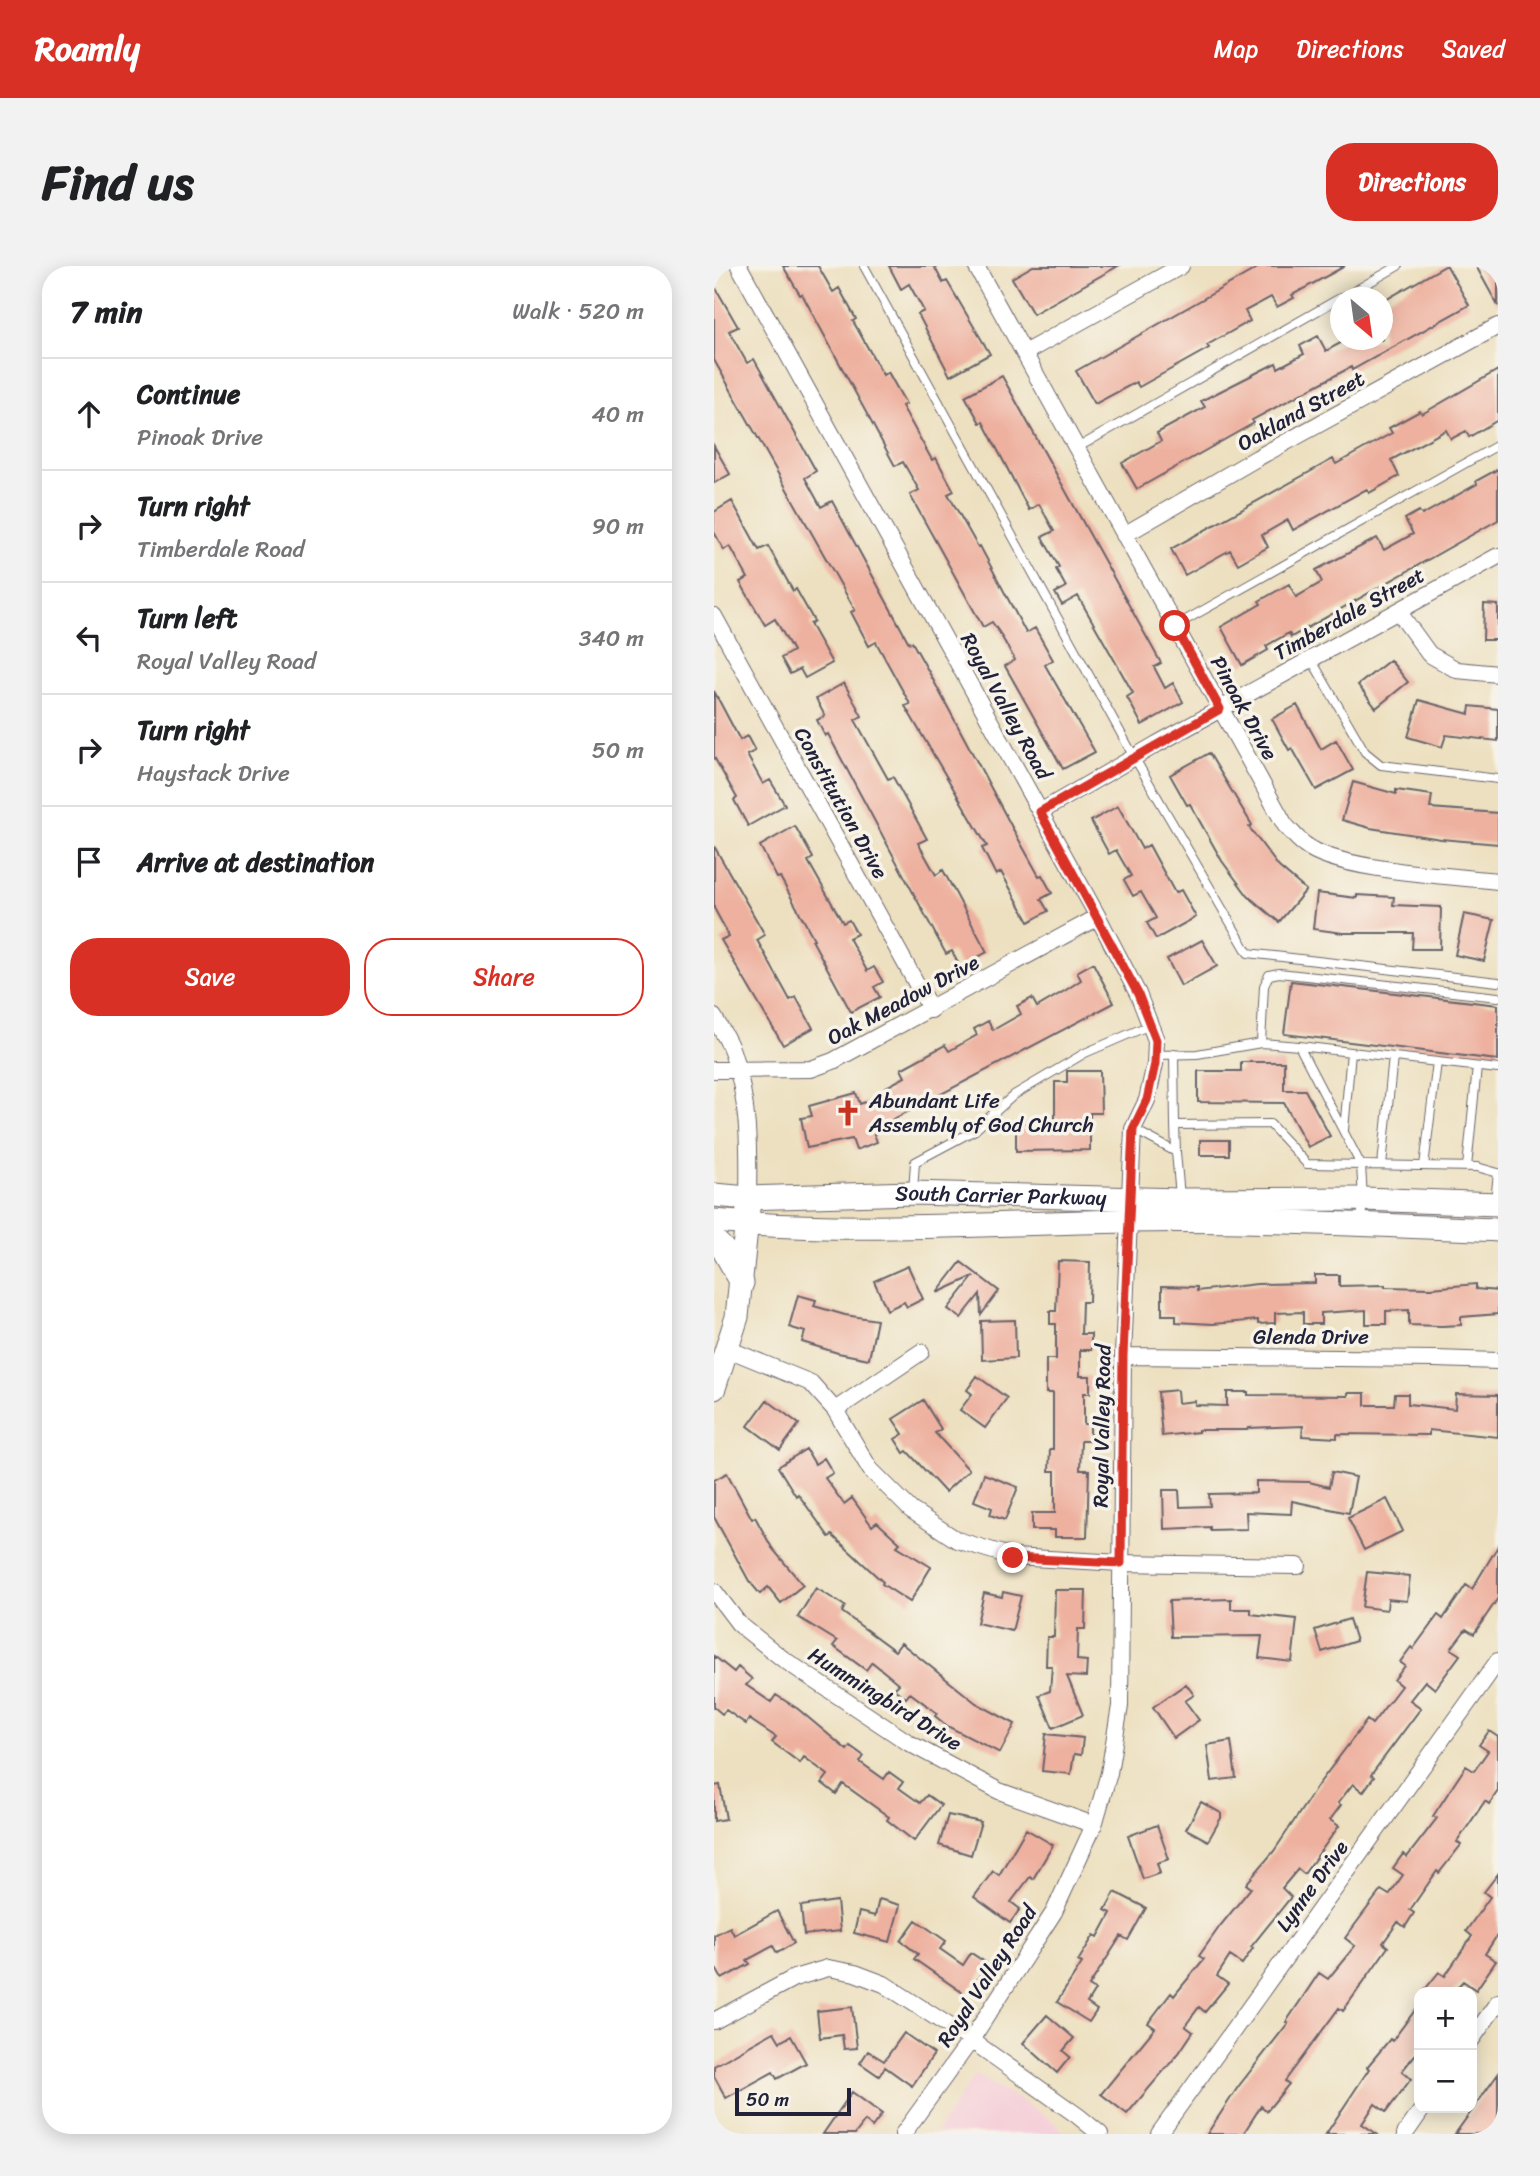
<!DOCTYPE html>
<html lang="en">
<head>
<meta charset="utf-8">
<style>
  body { margin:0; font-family:Sriracha,sans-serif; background:#f2f2f2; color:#202124 }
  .controls { position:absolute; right:21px; bottom:21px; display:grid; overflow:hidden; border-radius:14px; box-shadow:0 4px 18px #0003 }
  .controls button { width:63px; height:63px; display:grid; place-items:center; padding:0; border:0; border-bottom:2px solid #e0e0e0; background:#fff; color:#202124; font:35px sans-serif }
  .compass { position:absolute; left:616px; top:21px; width:63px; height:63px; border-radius:50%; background:#fff; box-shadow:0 4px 18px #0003; rotate:151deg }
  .scale { position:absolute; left:21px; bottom:18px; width:116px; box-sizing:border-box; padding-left:7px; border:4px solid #22223b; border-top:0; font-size:19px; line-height:24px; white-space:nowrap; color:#22223b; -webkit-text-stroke:5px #f7f3e8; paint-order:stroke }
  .stop { position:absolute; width:21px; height:21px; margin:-16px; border:5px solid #d93025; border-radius:50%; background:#fff }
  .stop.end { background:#d93025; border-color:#fff; box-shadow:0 2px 7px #0008 }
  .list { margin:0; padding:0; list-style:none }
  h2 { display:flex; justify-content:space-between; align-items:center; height:91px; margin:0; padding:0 28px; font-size:30px }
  h2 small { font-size:23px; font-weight:400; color:#757577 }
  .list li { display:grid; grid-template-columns:46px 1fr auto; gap:21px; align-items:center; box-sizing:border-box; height:112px; padding:0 28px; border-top:2px solid #e0e0e0 }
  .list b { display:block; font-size:26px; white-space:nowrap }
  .list p { margin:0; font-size:23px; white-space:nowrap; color:#757577 }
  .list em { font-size:23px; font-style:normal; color:#757577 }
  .actions { display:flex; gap:14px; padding:21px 28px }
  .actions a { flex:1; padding:16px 0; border:2px solid #d93025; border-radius:28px; text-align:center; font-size:24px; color:#d93025 }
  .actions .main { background:#d93025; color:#fff }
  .icon { flex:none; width:38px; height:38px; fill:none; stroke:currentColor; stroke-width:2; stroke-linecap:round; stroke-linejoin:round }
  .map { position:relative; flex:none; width:784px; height:1868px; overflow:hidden; border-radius:28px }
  header { display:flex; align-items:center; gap:42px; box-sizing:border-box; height:98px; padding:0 35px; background:#d93025; color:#fff }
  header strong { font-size:33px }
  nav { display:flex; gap:38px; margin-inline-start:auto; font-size:24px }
  .intro { display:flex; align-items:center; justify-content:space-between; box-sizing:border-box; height:168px; padding:0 42px }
  h1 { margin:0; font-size:49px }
  .button { padding:18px 32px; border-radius:28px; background:#d93025; color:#fff; font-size:24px; font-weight:700 }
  main { display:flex; gap:42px; padding:0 42px }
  aside { flex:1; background:#fff; border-radius:28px; box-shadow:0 4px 18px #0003 }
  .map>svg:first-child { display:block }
  .built { fill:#f5cfd9 }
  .building { fill:#eeb09f }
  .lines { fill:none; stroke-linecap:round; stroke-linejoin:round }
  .service-casing { stroke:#69646a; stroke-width:10 }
  .minor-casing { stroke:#69646a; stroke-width:18 }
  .secondary-casing { stroke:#69646a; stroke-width:25 }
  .service { stroke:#fff; stroke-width:8 }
  .minor { stroke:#fff; stroke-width:16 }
  .secondary { stroke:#fff; stroke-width:23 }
  .route { stroke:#d93025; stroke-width:9 }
  .labels { text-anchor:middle; stroke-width:7; stroke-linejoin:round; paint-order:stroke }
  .street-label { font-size:21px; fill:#22223b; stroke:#f7f3e8 }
  .poi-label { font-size:21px; fill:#22223b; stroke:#f7f3e8; text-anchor:start }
</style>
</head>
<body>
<header>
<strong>Roamly</strong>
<nav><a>Map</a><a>Directions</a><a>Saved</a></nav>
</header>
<div class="intro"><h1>Find us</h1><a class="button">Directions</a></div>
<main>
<aside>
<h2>7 min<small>Walk · 520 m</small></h2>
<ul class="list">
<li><svg class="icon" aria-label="ahead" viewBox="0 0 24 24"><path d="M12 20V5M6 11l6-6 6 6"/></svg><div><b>Continue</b><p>Pinoak Drive</p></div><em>40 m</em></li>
<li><svg class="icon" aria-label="right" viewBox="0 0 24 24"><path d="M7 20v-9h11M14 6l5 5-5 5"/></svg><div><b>Turn right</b><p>Timberdale Road</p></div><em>90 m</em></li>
<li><svg class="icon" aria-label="left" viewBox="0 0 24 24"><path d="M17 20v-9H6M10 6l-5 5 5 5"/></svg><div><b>Turn left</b><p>Royal Valley Road</p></div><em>340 m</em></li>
<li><svg class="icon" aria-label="right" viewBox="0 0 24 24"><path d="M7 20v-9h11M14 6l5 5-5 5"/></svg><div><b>Turn right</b><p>Haystack Drive</p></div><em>50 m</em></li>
<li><svg class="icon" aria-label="arrive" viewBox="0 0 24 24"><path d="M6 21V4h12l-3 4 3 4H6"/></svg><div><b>Arrive at destination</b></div></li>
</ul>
<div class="actions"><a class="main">Save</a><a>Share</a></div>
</aside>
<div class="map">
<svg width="784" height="1868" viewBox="0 0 784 1868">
  <rect width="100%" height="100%" fill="#f7f3e8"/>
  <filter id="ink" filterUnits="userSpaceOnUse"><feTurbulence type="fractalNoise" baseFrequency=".0143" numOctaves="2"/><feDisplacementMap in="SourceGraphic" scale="14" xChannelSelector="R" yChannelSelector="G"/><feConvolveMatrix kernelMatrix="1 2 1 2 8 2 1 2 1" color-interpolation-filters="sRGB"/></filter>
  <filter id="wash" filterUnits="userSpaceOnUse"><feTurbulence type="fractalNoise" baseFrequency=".00686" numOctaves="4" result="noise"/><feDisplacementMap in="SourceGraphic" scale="28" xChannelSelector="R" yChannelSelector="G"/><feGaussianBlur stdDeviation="1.57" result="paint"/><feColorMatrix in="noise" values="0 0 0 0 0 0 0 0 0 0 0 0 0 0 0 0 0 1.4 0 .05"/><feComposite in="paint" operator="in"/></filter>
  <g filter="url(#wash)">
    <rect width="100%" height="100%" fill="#ede0c0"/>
    <path class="built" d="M261 1808 334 1851 353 1868H221Z"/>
    <g id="blocks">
      <path class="building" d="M69 0H104L119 26 125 22 142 53 139 55 169 109 174 106 192 138 188 140 218 194 222 192 240 225 234 228 264 281 266 280 312 367 321 362 339 394 331 399 381 486 349 503 291 400 301 394 285 366 278 356 269 361 196 229 205 224 189 196 181 200 88 28 86 29Z
        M175 0H220L229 17 233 15 276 88 236 110 204 48 210 45 195 18 187 23Z
        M319 0H404L319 48 298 12Z
        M547 0H631L578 29 580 32 563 41 557 31 531 45 536 55 493 79 495 82 425 121 422 116 381 138 362 105Z
        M731 0H733L755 39 638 104 637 101 538 154 540 157 423 223 408 197 447 175 443 167 491 141 487 135 562 97 564 102 590 88 586 80 604 70 612 85 632 74H668V50L674 47 668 36Z
        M762 0H784V40Z
        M0 19 24 61 15 65 33 97 40 93 102 205 91 212 107 241 118 235 195 377 198 376 216 408 300 565 325 610 328 609 338 627 327 633 334 645 315 656 287 606 282 609 268 582 273 580 191 440 196 438 162 376 155 380 137 346 141 344 0 94Z
        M784 104V154L755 171 752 165 737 173 732 164 677 194 685 210 655 227 653 223 579 264 574 254 548 269 554 281 524 298 516 284 471 309 457 283 619 193 622 198 678 167 675 162 706 145 708 148Z
        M288 110 447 397 440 401 451 422 459 417 469 436 428 459 413 431 419 427 364 330 348 339 341 327 352 321 342 303 345 301 328 271 340 265 325 238 315 244 269 156 266 157 251 130Z
        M0 180 16 208 0 217Z
        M784 203V254L577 371 575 367 552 380 554 384 528 399 507 361 547 338 545 335 575 318 582 331 608 316 602 304 663 272 670 284 699 268 691 253 705 245 708 249 763 218 762 215Z
        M18 235 45 284 54 280 79 325 82 323 100 355 96 358 118 397 91 412 86 403 76 408 67 392 79 385 61 353 51 359 26 316 34 312 16 280 10 284 0 266V246Z
        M770 338 784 339V374H769Z
        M676 394 694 416 662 442 644 419Z
        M130 417 148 450 141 454 174 513 179 511 213 573 204 577 222 609 229 604 273 686 246 701 238 685 232 688 114 468 111 470 103 454 111 450 102 433Z
        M0 425 26 474 33 470 41 485 33 489 49 518 56 514 71 539 34 560 20 534 23 532 0 491Z
        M705 434 755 448 756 440 784 443V475L732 469 728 481 694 471Z
        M583 439 607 483 622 474 639 504 602 524 578 482 575 484 558 453Z
        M495 487 538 559 535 561 565 601 592 624 565 656 534 630 508 595 476 538 473 539 456 509Z
        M639 516 682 528V524L718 529 716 542 784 547V578L727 573 656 562 628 554Z
        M404 540 428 583 435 579 461 627 467 624 482 651 442 673 433 657 442 652 427 626 419 630 410 614 417 610 402 584 395 588 377 555Z
        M81 560 99 592 94 595 129 657 135 654 143 668 135 672 153 705 160 701 169 716 160 721 166 731 137 746 98 674 100 673 66 611 63 612 46 580Z
        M0 580 51 669 43 674 76 734 82 731 99 762 69 779 7 674 15 670 0 642Z
        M603 627 643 632V629L680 631 679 639 727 641 726 683H698L699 667H629L599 663Z
        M750 648 780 654 770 695 741 689Z
        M488 674 503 700 467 720 453 693Z
        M379 697 400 737 172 857 174 863 160 868 163 876 142 884 138 873 93 882 87 852 98 850 95 840 142 827 146 838 176 827 172 821 191 811 187 803 231 779 235 785 263 769 260 763 274 755 279 764 307 748 303 740 318 732 323 741 352 724 367 714 363 706Z
        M577 715 784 739V794L570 768Z
        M527 796H570V824H591L616 870 594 881 570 837 484 836V805H527Z
        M353 805H386L387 847H376V884L302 885V857H341V816H353Z
        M486 874H515V889H486Z
        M344 995 376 996 375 1036H368L367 1068H377V1084H366V1110H376V1127H370V1158H376V1175H367L366 1204H375L373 1271H341V1264H318V1247H341V1205H335L336 1183H339V1127H332V1093H342V1058H336V1045H342Z
        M247 996 285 1025 267 1049 266 1028 247 1052 234 1043 260 1010 223 1027Z
        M194 1000 209 1033 193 1041 190 1036 173 1044 160 1015Z
        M601 1009H625V1020L671 1019V1021L717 1022 762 1018V1023L784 1025V1048L747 1051V1059L728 1060 695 1059V1044L672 1045V1058H652V1044L607 1047V1058H589V1046L561 1047V1057L544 1058V1054L499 1058 462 1056V1049H448V1020L483 1021V1025L543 1018 601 1017Z
        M84 1029 102 1034 100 1040 131 1049 163 1054 155 1093 124 1087 88 1076 91 1066 75 1061Z
        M301 1054 302 1092 268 1094 267 1055Z
        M263 1110 293 1132 271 1162 246 1144 258 1128 253 1124Z
        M463 1124 464 1137 481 1135V1139L513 1140V1126H534V1129L634 1130V1127H651V1139H680L681 1128H694V1138L741 1143 742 1128 784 1129V1171L715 1164V1169L623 1168V1172L588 1170 589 1160 534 1162 533 1164H484V1166L448 1170 444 1126Z
        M53 1134 85 1158 66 1184 34 1160Z
        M209 1134 227 1163 221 1167 255 1204 231 1226 193 1185 190 1187 181 1173 189 1168 179 1153Z
        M92 1183 101 1198 110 1192 119 1207 111 1212 130 1238 138 1232 158 1260 163 1256 186 1277 183 1280 217 1301 196 1336 168 1318 169 1316 118 1269 115 1271 84 1228 82 1230 64 1201Z
        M618 1206 642 1211 635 1247 578 1235 577 1248 532 1246 533 1263 496 1264V1261L450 1263 449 1224H465L466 1241 496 1240 495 1228 542 1227V1215L595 1216 615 1221Z
        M13 1207 38 1253 41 1251 58 1282 89 1319 67 1337 54 1321 46 1328 35 1315 0 1251V1214Z
        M270 1208 304 1221 291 1254 276 1249 278 1242 260 1235Z
        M673 1233 689 1265 650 1284 634 1252Z
        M784 1280V1332L760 1368 752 1363 737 1383 746 1389 721 1423 711 1415 696 1434 707 1442 657 1509 660 1511 649 1526 639 1518 624 1537 627 1539 616 1554 625 1560 590 1608 584 1603 568 1622 577 1631 537 1681 539 1682 528 1698 516 1690 503 1710 514 1718 491 1746 485 1741 471 1760 479 1766 465 1787 413 1848 387 1828 441 1762 434 1757 457 1727 460 1730 490 1693 485 1690 506 1660 537 1622 532 1618 560 1585 604 1519 653 1454 658 1458 687 1420 680 1414 691 1400 686 1396 697 1381 699 1383 724 1349 729 1353 752 1319 758 1323Z
        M653 1306 696 1310 693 1335 674 1333 673 1344 648 1341Z
        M102 1322 131 1340 128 1346 181 1385 187 1377 262 1437 301 1458 286 1487 233 1460 221 1450 223 1447 196 1427 192 1432 180 1423 185 1418 158 1396 152 1404 119 1380 123 1375 84 1351Z
        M341 1324H372L371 1363H364L363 1394 373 1395 372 1411 353 1410 369 1449 339 1462 325 1429 336 1425 338 1400H332L333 1371H340Z
        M289 1326 307 1330 298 1365 263 1357 270 1327 288 1331Z
        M517 1333V1343H537V1348L583 1353 578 1396 545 1392 548 1370 457 1371 455 1335Z
        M635 1353 642 1375 608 1386 601 1364Z
        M0 1390 20 1406 24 1401 38 1413 32 1419 57 1436 62 1429 84 1443 133 1484 136 1480 150 1490 146 1496 170 1513 175 1506 189 1516 185 1522 206 1537 213 1529 227 1539 200 1575 173 1554 175 1551 129 1518 122 1528 108 1517 114 1509 90 1491 86 1497 58 1476 62 1471 35 1453 32 1458 12 1444 8 1448 0 1441Z
        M472 1418 480 1429 471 1435 485 1454 460 1472 439 1441Z
        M775 1465 784 1471V1525L775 1538 771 1535 743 1576 747 1579 725 1607 723 1605 696 1644 700 1647 691 1661 684 1656 669 1677 674 1681 629 1745 625 1742 571 1815 575 1818 553 1845 547 1840 529 1868H493L524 1821 574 1757 572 1756 605 1707 614 1713 641 1680 631 1672 667 1624 675 1629 689 1609 679 1602 689 1588 693 1591 723 1552 719 1550 752 1500 760 1505 774 1485 765 1479Z
        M332 1468 369 1472 367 1489 360 1488 357 1508 328 1505Z
        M517 1475 522 1512 498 1515 493 1479Z
        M6 1519 12 1553 0 1555V1520Z
        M487 1536 507 1547V1552L494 1575 472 1563Z
        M234 1549 267 1556 257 1589 225 1579Z
        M443 1559 455 1593 443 1597 446 1607 429 1613 414 1570Z
        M312 1563 339 1579 319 1613 316 1611 297 1636 306 1643 296 1657 260 1631 279 1605 285 1609Z
        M784 1608V1668L771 1688 782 1695 762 1724 749 1715 739 1726H709L725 1706 731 1710 758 1670 752 1665 776 1631 770 1626Z
        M401 1626 432 1642 414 1674 407 1670 375 1720 381 1724 373 1737 383 1744 375 1756 343 1736 368 1697 364 1695 380 1669 384 1671 397 1647 391 1644Z
        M165 1633 186 1639 176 1676 140 1667 145 1646 161 1650Z
        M123 1635 126 1665 90 1669 87 1640Z
        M63 1645 80 1677 63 1687 59 1680 33 1694 36 1698 8 1713 0 1699V1669L16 1661 20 1669Z
        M202 1654 232 1675 226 1683 249 1699 257 1687 274 1698 252 1729 200 1693 204 1688 187 1675Z
        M705 1739V1784L688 1805 697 1813 672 1846 661 1838 648 1858 663 1868H612L655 1803 653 1801 676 1773 678 1775Z
        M138 1741 143 1782 130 1783 128 1769 106 1772 103 1745Z
        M333 1749 360 1772 349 1785 356 1791 343 1807 309 1777Z
        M60 1766 66 1776 77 1770 92 1797 63 1813 59 1806 12 1832 0 1810V1800Z
        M190 1767 220 1788 198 1820 171 1801 165 1810 146 1797 154 1785 170 1795Z
        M784 1808V1859L777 1868H741Z
        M138 1826 168 1848 158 1861 151 1855 141 1868H109Z"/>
    </g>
  </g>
  <g filter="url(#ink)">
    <use href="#blocks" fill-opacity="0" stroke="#69646a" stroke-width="2"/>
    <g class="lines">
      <g class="service-casing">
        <path id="service" d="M150 0 420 491 534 687 784 716
          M628 32 684 0
          M363 182 626 32
          M461 360 784 179
          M597 393 651 486 667 499 784 513
          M547 777 585 780 647 899 649 933 647 956
          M585 780 784 803
          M460 788 461 859
          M441 789 483 788 547 777 550 720 555 709 565 707 784 731
          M419 863 462 886 466 931
          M630 864 637 786
          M462 886 461 859 556 858 593 898 763 901 784 907
          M668 899 679 791
          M710 900 723 796
          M753 901 763 801
          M199 926 201 896 261 864 300 829 371 787 436 759
          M781 935 784 907"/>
      </g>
      <g class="minor-casing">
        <path id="minor" d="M25 0 384 651 424 728 442 774 441 798 433 834 419 863 409 1090 406 1440 395 1507 380 1559 340 1646 257 1774 189 1868
          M262 0 571 559C577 565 583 573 590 578 622 605 739 610 784 615
          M310 87 467 0
          M410 269 543 192 784 60
          M684 345 715 388 743 404 784 408
          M0 350 217 744
          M326 546 443 478 784 290
          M0 751C6 762 14 773 18 785 35 832 35 884 34 932
          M0 804 97 803 119 795 384 651
          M14 1083 97 1117 121 1144 156 1203 197 1244 243 1274 299 1291 407 1297 584 1300
          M409 1090 721 1093 784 1095
          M121 1144 207 1086
          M0 1325 25 1358 69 1393 195 1477 285 1525 380 1559
          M0 1755 80 1712 114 1702 141 1707 170 1718 257 1774 364 1850 386 1868
          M758 1773 784 1736
          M445 1868 784 1395
          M691 1868 709 1842"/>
      </g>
      <g class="secondary-casing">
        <g id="secondary">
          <path id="s1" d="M0 929 34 932 198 927 467 934 649 933 784 938"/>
          <path d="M0 955C137 968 275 957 413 955 537 953 661 959 784 964"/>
          <path d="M0 974 9 983 28 1017"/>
          <path d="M0 1122 23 1051 34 943"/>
        </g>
      </g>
      <use href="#service" class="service"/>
      <use href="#minor" class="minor"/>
      <use href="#secondary" class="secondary"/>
    </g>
  </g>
  <g class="lines" filter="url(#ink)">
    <path class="route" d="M299 1292 407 1297 409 1090 419 863 433 834 441 798 442 774 424 728 326 546 506 443 461 360"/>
  </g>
  <defs>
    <g id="church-bare" transform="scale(2.1)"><path d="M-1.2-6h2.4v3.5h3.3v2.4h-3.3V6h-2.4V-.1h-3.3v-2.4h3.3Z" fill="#c8321e" stroke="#f7f3e8" stroke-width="2.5" paint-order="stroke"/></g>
  </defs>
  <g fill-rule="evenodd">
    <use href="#church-bare" x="134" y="847"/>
  </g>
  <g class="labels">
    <g class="street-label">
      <text transform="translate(587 145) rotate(-29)" y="7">Oakland Street</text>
      <text transform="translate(635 348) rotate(-29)" y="7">Timberdale Street</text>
      <text transform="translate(292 440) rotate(61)" y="7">Royal Valley Road</text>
      <text transform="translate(530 442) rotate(61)" y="7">Pinoak Drive</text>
      <text transform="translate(127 537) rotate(61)" y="7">Constitution Drive</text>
      <text transform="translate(189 734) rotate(-28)" y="7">Oak Meadow Drive</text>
      <text dy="7" stroke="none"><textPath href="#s1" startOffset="287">South Carrier Parkway</textPath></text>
      <text x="597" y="1078">Glenda Drive</text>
      <text transform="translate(388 1160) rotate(-89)" y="7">Royal Valley Road</text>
      <text transform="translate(171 1433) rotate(32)" y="7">Hummingbird Drive</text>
      <text transform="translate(598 1620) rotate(-54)" y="7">Lynne Drive</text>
      <text transform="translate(273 1710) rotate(-57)" y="7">Royal Valley Road</text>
    </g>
    <g class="poi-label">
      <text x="155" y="842">Abundant Life<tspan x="155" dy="24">Assembly of God Church</tspan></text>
    </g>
  </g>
</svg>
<div class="controls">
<button>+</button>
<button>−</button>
</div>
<svg class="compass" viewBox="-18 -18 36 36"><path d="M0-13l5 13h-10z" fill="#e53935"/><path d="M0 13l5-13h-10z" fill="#757577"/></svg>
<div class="scale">50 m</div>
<div class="stop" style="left:461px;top:360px"></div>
<div class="stop end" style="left:299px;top:1292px"></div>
</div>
</main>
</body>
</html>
